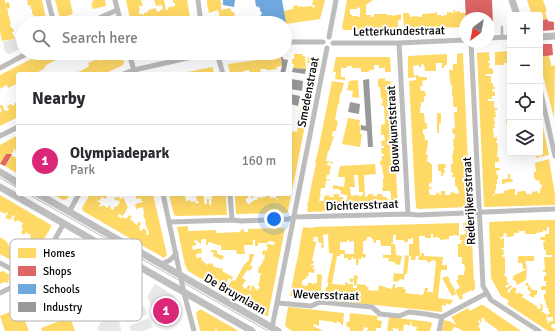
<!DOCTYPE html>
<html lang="en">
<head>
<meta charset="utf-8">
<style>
  body { margin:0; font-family:Signika,sans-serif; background:#f7f7f7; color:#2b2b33 }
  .controls { position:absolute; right:12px; top:12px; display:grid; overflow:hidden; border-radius:4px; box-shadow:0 4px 16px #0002 }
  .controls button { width:36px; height:36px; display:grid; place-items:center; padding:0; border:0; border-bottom:1px solid #e1e1e2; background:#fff; color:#2b2b33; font:20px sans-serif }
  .compass { position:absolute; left:459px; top:12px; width:36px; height:36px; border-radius:50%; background:#fff; box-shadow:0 4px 16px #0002; rotate:212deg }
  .you { position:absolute; left:274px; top:219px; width:14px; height:14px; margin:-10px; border:3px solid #fff; border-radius:50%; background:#1a73e8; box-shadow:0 0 0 6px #1a73e833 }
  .badge { display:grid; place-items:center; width:26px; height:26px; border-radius:50%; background:#db2777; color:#fff; font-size:13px; font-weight:700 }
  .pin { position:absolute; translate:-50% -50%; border:2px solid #fff; box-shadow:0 1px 4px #0006 }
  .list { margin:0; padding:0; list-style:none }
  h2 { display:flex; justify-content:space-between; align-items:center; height:52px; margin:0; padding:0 16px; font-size:17px }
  h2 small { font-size:13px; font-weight:400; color:#7c7c81 }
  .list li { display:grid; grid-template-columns:26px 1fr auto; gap:12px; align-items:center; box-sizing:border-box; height:72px; padding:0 16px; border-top:1px solid #e1e1e2 }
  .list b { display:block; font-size:15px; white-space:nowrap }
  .list p { margin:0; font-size:13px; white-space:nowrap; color:#7c7c81 }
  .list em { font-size:13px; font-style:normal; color:#7c7c81 }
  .icon { flex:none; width:22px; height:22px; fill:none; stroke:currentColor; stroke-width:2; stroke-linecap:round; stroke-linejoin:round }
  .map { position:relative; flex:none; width:555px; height:331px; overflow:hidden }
  .search { position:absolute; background:#fff; box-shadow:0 4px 16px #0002; left:16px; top:16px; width:276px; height:44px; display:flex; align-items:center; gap:10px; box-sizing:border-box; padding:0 14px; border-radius:22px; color:#7c7c81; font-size:15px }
  .panel { position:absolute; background:#fff; box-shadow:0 4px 16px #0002; left:16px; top:72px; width:276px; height:124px; border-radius:4px }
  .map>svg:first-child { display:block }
  .green { fill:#e8e8e8 }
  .homes { fill:#ffd966; fill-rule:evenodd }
  .shops { fill:#e06666 }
  .schools { fill:#6fa8dc }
  .industry { fill:#999 }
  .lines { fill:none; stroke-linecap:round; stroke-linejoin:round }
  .lane { stroke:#bdbdbd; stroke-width:2.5 }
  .street { stroke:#bdbdbd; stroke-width:5 }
  .secondary { stroke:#bfbfbf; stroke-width:7 }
  .tram { stroke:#bdbdbd; stroke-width:1 }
  .labels { text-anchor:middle; stroke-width:4; stroke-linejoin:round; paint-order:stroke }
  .street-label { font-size:12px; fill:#000; stroke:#fff }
  .key { fill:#fff; stroke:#b2b2b2; stroke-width:1 }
  .key-label { font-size:11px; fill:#000 }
</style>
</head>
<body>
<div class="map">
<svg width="555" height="331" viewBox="0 0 555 331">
  <rect width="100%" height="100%" fill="#fff"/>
  <path class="green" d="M23 37V47L10 54 5 52 3 42Z
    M155 284 175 296 180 318 161 326 147 297Z
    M124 293 141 302 116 313 122 331H99L97 329 113 299Z
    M144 305 147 314 128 322 124 312Z
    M149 318 153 327 143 331H131L129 326Z"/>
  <path class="homes" d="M0 0H5V3L9 2 10 8 6 9 7 10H8V16L9 15V17L11 24H10L11 28H13L14 32H12L15 38 14 39 2 41 0 32Z
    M27 0H42L47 23H35L33 18 34 17 33 14H32V9H31L30 7H31V5L28 6Z
    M55 0H70L73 14 60 18Z
    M93 0H105L106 6 93 9 91 3H93Z
    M126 0H141L143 6H139L140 11H139V14H142L143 15H144V13L148 12V10L156 8 157 12 160 11V10L163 9 162 5 156 6 154 0H164L166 10H168V8L169 7 175 6V3H173V0H187L190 17 165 23H131Z
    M207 0H220L222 5H221V10L230 8 232 12H234L235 16 230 17 231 19 235 18 236 20H237L238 17 244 16 245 18 249 17 250 23H231V21L228 22V23H221L218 10 209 13 207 4Z
    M313 0H325L320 19 286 24 284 11 293 9V6L297 5 298 7 302 6V7L311 6 314 8 315 5H312Z
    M347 0H373L366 5V15H371V17H374V14H387V15H392V16L401 14V20H398V30H344L342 28ZM357 7 360 8V17H358V16H352V15L350 14V9H357Z
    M527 0H543L547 11 545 12 547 19 540 21V15H532Z
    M453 10H455V12L460 11V13H466L465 27 404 29 403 13H409L410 17H413L412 16 422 17V14L435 13 437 12V15H441V16L447 15V12L454 13Z
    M508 51 509 63H504V65H495V52Z
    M489 52 490 61H488V63H490V65H489V68L493 69V74H485L486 76H491V83H493V87H495V89H492L493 92H495V96H492V99H488V101H494V108H497V110H495L496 117H494L495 124H494L495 128H493L494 138 497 137V141H496V143H498L497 157H499V162H495V168H500V170L496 171 497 175H498V179H497V184H496V190H495V194H493V196L495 194 504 193V191L508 190 509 189H515V195H517V192L522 191H526V194H532V192L538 191V193H540V189L542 187 541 184 540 185 539 180 536 181 534 177V172H536L535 163 549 159 555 195V205L484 207 477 53Z
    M43 53H70L46 65V66L44 67 45 68 40 71 33 74V73L30 74H18V79L16 80 18 83 8 88 7 85H6L0 89V75Z
    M110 53H122L124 62 123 65 104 74H79L78 72 88 67 89 65 88 63 93 61 99 58 100 61 106 58 107 60 111 58Z
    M463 53 470 207 418 209 416 207 415 194 409 81 416 80V77L408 78V56L447 54V65H445L444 68H442V63H436V71H425L424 64 421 65V67H419V65L413 66 414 76 419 75V77H427V80L422 81 423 86H420L421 91H425L426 96H424V102H421V107H420V113H424L425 123H427V129H423V134H424L425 140H428L427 151H426V155H428L427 162H430V164H432V182L429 184V187H431L432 189H429V192L430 195H436V193H439V195H441V191H445V195H450V193L454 192V193L459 194 458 189H457V186H455V177H452V175H453V172L451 173V164H453L452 155H453V150H454L453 139 455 138V134H453L452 129 455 128 454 112H457V107H454L453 105V96H452V86H451L450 81 449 70H453V64H457V54Z
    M294 54H303L302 56H305L306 69 293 68 294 64H292V59H294Z
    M549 56 551 65 552 66 555 65V67L554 118 540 64V57Z
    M281 57 282 66 276 67 277 69 270 70H266V69H260L261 72H255L252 74 250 73 249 70 243 71 244 74H230L228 64Z
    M308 57H316L318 58V60L288 211 287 213 236 214 235 194H256L252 198H251V196H248V198H246V203H247L248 202V204H250V202H253V200H257V198L266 197V196H270V198H275L278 201V199H276L277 194H290V131L297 132 300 112 306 89V88L310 63H307Z
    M336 57H390L391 72H385V68H379V65H374V70H369V72H361V68H352V66H347V68H341V77H345V80L335 79 336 72H333Z
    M212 67 213 68 214 74H183V73Z
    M385 78V81H391L398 208 397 209 308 212 307 210 308 206 307 205 308 202 316 163 315 162 316 160V157L317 156 332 81 344 83 341 94H340L339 105 338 104 337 110 335 120 338 121 336 131H333L332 136 334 137 332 142 329 151H328L326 161 333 162V164L328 162 327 165 331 166 329 175H327L326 179 330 180V181L326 180 325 188H321L320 194H321L319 201H324V196L329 195V197H334L333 194H339V197H343V200H347V195L341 194V191L339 190V189H333V185L344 187 345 177H338V175H339L338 173 340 166 375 164 376 174 364 175 365 197 368 196V194H373V196H377V194H382V196H383V197H386L389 200H391V193H390V191H383V190H382V188H383V178H384V175H383L382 165H380V161L382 160V156H384V154H382L381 148H384V146H382L381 141 385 140 384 135H381V125L385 124 384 106H382L381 103H383L382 98H381L380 87H378V79ZM354 175H358L359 192H363L362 196H359V195L351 196 350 187H355Z
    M358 80 359 98 352 97 353 91 347 90 349 81Z
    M18 99V117L0 126V113L2 111 0 107V105H2L5 111 7 110V111L9 110 7 106 11 104 13 106H14V104L17 102 16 100Z
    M437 113H441V123L439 124V133H437Z
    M348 118 360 120 359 125H361L360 134H362L360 147 342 144Z
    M541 118 549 155 536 158 534 153H540Z
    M506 119H509V123L510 122V137H508Z
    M18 135V151L16 152 15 149H13L14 151 11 154H6L0 164V145Z
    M11 155 18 159V174L5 166Z
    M438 164H445L446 168H444L445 173H443V176H441V171H438Z
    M508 174H510V179H512L513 182H506L504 184H502V179H508Z
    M53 194H70L67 199 63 200Z
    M90 194H106L108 195 105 199 102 197 99 201 96 199 98 201 97 202H100V203L101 204 99 206 101 207 102 205 108 208 109 205 111 207 110 208 113 210 115 206 117 207 120 201 115 200 114 198 119 197 120 199 124 198 125 202 128 207 123 216 119 214 117 216 121 218 123 217 126 219 129 215 132 217 130 219 134 222V223L137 225 139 221 141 224 139 227 140 228 139 230 141 231 144 228 147 232 146 235H147L149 234 148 229H147L146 225 145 218H144L143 214H144L143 207 136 209 135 204 143 202V201H141V198L136 199 135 194H153L167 255 164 258 83 211 82 208Z
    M169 194H183V196H185L186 201 190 200 191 202 195 201V203H199V202L197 201 196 196 204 194V204H206L207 203V199H209V205H211L212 194H226L227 215 176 216 174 215Z
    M0 195 51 225V227L27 268H25L0 254V237L7 242V243L9 244 8 246 18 250 17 251 18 250 20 251 23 247 27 250 29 247 26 245 28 240 33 243 34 241 31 239V238L30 237 31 234 30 235 26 232 24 235 21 233 23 228 21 227 23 223 17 220 16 222 13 219 15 216 13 215 10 220 8 219 5 218 8 213 7 212 5 214 3 212 2 213 0 211Z
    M536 220H555V324H552L551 326 553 329 555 328V331H548L507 304 509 301 501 296 491 278 489 222ZM547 227H549V234H545V237H540L541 240H545V241H543L544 250H546V255H552V257H544L545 270H543V272H546V276H544V281H546V286H541V290H546V294H544V299H545L547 308H549L548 311H549L550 314H547V317H553V321H550L549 323 547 322 548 320 546 319 547 317 545 313H544L541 311 543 309 542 304H540L541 308 540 309H538L537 308 538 307 522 297 524 295 520 293 519 292 518 294 515 292 517 289 513 287 509 293 507 291 512 287 511 285 506 288 505 286 509 284 506 280 508 279 505 275 504 276V274H505V257H503L502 255H504L503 249H501V248H504V238L500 239V237H503L504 233H506L507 237H509L514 236V233H519V231H525V234H536V233L543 232V230L547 231Z
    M470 222 471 223 474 281H475V289L473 291H472L471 290 462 295 463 298 460 300 455 290 460 288 456 280H458V275H464L465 268 464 264H462V257H458V244H461V242L462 241V240H460V235L466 234V231H464L463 223Z
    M459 223V235L457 237V235L449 236V239L440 240V238H438V237L433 238V234H431V238H425V236H419L420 256H421V253H424V256L443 257 442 265H447V270H441L438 298 453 300 450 305 446 303V306L442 305V312L290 296 296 264 297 261 303 227 311 228H313V227ZM328 234 329 253 333 254 327 282H328V287H326L325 292H322V290H321L322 275 317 274V283L312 284V283H308L307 286 302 285V280L303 281 304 279H306V276L308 277 309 272 314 273 315 269H313L314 265H311V264H313L314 261H312L316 242 313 241 314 237H318V242L322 243 321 247 324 248 323 235ZM393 235H396V240H404V242H408V239H411V238H413V244H409V256L405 255 403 274 394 273 393 281 397 282 398 281H399L400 279 404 280 405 274H407L409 256H411V260H415L416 256H419L418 260H427V262L430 263V261H432V260L436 261 433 292H428L427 293 428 288H425L423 295 405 293 406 289H403L404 287H397V288H395V284H393L392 289 388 288 379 285 378 291 374 290V291L368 290 369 287H366V285L357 284V288H353V284H349L348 285V283L345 282V285L332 284 337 256H340V254H345V250H340V242H347V240H349V242L354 241V254H344V258H348V260H351L352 257H353V259H356V265H358L359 259H361V257L365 258 366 254H363V241H366L367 237H371L372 239H373L374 243H376V240H380L381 246H391V255H383V258H389L388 261 395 262V264L400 265 402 256 396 255 395 244H391V243H393Z
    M188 226V231L216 230V233L240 232 241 230 242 229 244 230V232H248V229L285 228 268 316H266L188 271 185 265 177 227ZM202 239H206V245H208V242H211V243L216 244 217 245H221V250H236L237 254H245L244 245H253V240H255V246H258V243H267L269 241 275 242 274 245 267 244 266 246 268 247 267 250 266 251 263 250 262 254H263V255H265L264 260H263L262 264H261V266H259L258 273H261L258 286 260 287V289L258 288 257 291 256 290 253 285 250 291 249 290 251 286 248 285 246 289 242 286 246 280 242 278 247 270 250 271 253 266H250L251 262H252L253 258H252L254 256V254H249V260L244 265 235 281 232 280 229 285 226 283 229 278 232 280 233 277 222 271 223 269 222 268 221 269 217 267V268L213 266V264L212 263 211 264 209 263 207 265 203 261H202L201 257 197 258 196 254 202 253 201 248 193 250 192 246 196 245V242L194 243V241L196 240 201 244V240H202Z
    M211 250H217V254L224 256 222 260 213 256 214 253 211 252Z
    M518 256H534V261H525L527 269H523L522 263H518Z
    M527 269 526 280 517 285 515 280 514 281 512 278H514L513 276Z
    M3 271 10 275 8 277 10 278V279L8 280 9 282 7 283 4 282 0 284V272Z
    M354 275 358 276 356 286 354 285V281L353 280V282H350V278L354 279Z
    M447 276 450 279 449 280 455 290H454L456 294 452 296 442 278Z
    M527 282 532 290H537V295H535L533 298 529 295 531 292 527 289 529 287 525 285Z
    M481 305H483L521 331H497L498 330 484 320 485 319 482 317 481 323 479 320 478 321 480 325 478 326 481 331H463L458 328 454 327 452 331H441L444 320 452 322H451L454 324H456L451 317 468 308 470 311Z
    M288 307 344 313 343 325H341V323L338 322 339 321H337V323H334V322L319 320V326L314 324 313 326 323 331H292L286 327 285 325Z
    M20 308 29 331H5L0 316Z
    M200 309 232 327 238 331H216L217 329 216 328 215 331H200L196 313Z
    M350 313 378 316 377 320 382 321 381 328H376V331H367L368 328 364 327 363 331H350V328L346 326 347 321 349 322Z
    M70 317 75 331H42L41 328Z
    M389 317 431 322 432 324 430 331H416L417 327 411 326 412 322 411 321 410 326 404 324 403 331H398L399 329 393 328V331H387Z"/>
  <path class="shops" d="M465 0H492L493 25H489V18H466Z
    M547 19 548 21 554 22V30L540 31V21Z
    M543 44H552L553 55 540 57V49Z
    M6 154H12L5 166 0 164Z"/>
  <path class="schools" d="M223 0H235L234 7 223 5Z
    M255 0H282L286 22 280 23H250L249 18 260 16 262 14 261 11 260 12V8L256 6Z"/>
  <path class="industry" d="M281 57H283V59L288 60 285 74H280L282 66Z
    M293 68 306 69 305 74 292 72Z
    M291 79 303 81 302 91 290 89Z
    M369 79 373 147H368L367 131 361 130V125L366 126 363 80Z
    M290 94 300 96 298 106 290 104Z
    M350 102 360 104 359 114 348 112Z"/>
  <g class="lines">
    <path class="lane" d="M502 27V37"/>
    <path class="street" d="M48 0 54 23
      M115 0 121 23
      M198 0 201 23
      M88 23 117 10
      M329 37 336 0
      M489 38 510 37
      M285 42H323
      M471 42 483 286 491 300 539 331
      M333 43H399L465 40
      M399 43 408 214
      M129 53 135 74
      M217 53 223 74
      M0 68 28 53
      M123 74 134 70 210 53
      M540 89 555 156
      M0 136 18 127
      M163 194 184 293 194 331
      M230 194 232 220
      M69 212 79 194
      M169 222 232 220 241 221 289 219 294 217 408 214 418 215 555 209
      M0 263 20 274 25 281
      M160 264C168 262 172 260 176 253
      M0 293 31 278 36 273 64 223
      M278 303 311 306 320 302 372 307 380 314 399 316 409 312 426 314 442 317
      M442 317 487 293
      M272 328 327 48
      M439 331 442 317"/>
    <path class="secondary" d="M512 0 517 15
      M540 37 555 36
      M0 172 18 183
      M0 187 252 331
      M38 194 278 331"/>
    <path class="tram" d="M0 178 18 188
      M28 194 268 331"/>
  </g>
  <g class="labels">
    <g class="street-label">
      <text transform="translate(399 31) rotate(-1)" y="4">Letterkundestraat</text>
      <text transform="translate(308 92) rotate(-79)" y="4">Smedenstraat</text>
      <text transform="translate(393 129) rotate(-93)" y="4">Bouwkunststraat</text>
      <text transform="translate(469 201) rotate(-93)" y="4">Rederijkersstraat</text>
      <text transform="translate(362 205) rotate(-2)" y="4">Dichtersstraat</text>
      <text transform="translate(235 294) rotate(30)" y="4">De Bruynlaan</text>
      <text transform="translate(326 295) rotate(2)" y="4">Weversstraat</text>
    </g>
  </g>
  <rect x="10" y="239" width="132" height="82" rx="6" class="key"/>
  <rect x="18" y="248" width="18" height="10" fill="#ffd966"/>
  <rect x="18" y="266" width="18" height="10" fill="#e06666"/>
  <rect x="18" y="284" width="18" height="10" fill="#6fa8dc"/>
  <rect x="18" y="302" width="18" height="10" fill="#999"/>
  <g class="key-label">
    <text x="43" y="257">Homes</text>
    <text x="43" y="275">Shops</text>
    <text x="43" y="293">Schools</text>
    <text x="43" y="311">Industry</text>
  </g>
</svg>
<div class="controls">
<button>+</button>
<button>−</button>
<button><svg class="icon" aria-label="locate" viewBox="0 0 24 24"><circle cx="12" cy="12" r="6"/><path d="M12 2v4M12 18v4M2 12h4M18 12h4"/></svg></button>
<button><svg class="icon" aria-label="layers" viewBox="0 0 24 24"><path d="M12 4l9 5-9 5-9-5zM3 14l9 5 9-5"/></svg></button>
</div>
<svg class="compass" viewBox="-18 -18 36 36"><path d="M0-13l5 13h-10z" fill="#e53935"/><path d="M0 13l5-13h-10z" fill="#7c7c81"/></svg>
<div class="you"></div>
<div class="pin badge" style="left:166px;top:311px">1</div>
<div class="search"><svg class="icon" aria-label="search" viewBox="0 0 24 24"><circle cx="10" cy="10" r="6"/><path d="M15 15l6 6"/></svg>Search here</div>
<section class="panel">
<h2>Nearby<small></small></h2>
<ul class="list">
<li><span class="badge">1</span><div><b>Olympiadepark</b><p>Park</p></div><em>160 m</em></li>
</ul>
</section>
</div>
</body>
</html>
